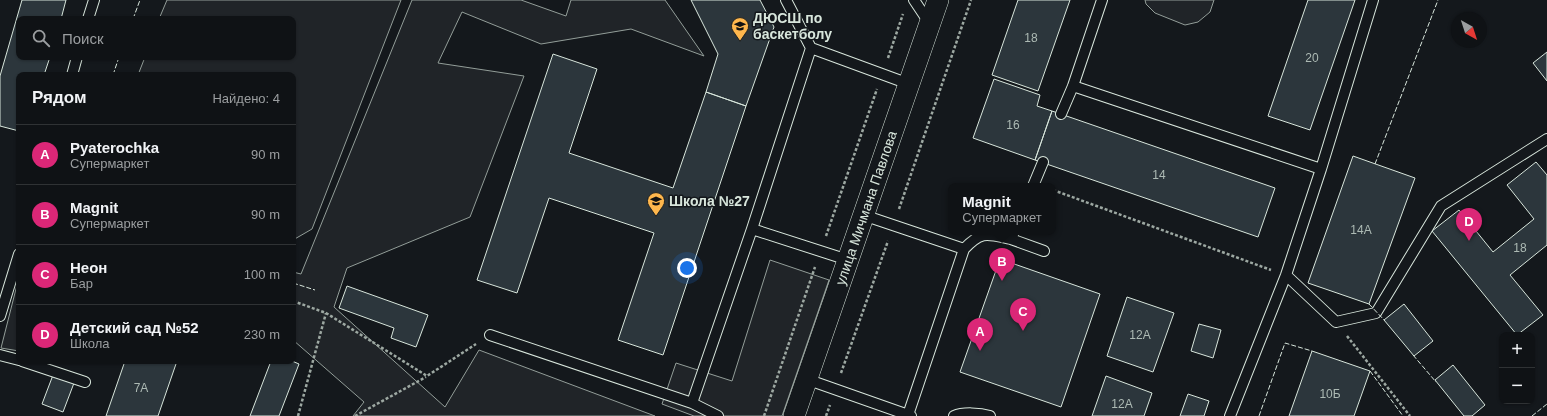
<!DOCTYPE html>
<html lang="ru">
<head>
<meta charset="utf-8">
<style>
  body { margin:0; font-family:Helvetica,sans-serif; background:#1d2022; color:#f1f3f6 }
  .controls { position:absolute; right:12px; bottom:12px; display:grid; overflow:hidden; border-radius:8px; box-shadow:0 1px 3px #0004 }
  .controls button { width:36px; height:36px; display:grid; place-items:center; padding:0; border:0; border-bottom:1px solid #2f3234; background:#0f1215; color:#f1f3f6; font:20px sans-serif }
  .compass { position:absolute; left:1451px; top:12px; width:36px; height:36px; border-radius:50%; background:#0f1215; box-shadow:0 1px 3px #0004; rotate:141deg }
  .you { position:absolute; left:687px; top:268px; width:14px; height:14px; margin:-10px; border:3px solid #fff; border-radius:50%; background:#1a73e8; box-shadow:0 0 0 6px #1a73e833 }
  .badge { display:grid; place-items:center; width:26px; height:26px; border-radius:50%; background:#db2777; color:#fff; font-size:13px; font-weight:700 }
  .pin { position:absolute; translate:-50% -33px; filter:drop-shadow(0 1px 2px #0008) }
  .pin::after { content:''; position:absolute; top:21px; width:14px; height:12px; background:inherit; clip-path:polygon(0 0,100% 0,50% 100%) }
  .popup { position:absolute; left:948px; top:183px; width:108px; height:52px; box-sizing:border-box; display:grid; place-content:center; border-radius:8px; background:#0f1215; filter:drop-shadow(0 1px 3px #0005); font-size:13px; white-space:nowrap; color:#9b9ea0 }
  .popup b { font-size:15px; color:#f1f3f6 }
  .popup::after { content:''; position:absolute; left:50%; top:100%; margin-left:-8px; border:8px solid transparent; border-top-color:#0f1215 }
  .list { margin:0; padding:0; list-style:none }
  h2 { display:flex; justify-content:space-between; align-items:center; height:52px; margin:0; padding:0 16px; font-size:17px }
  h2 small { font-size:13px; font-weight:400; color:#9b9ea0 }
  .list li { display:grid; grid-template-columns:26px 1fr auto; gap:12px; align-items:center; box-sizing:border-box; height:60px; padding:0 16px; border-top:1px solid #2f3234 }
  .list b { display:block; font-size:15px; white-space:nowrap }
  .list p { margin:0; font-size:13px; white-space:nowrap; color:#9b9ea0 }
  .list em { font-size:13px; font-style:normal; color:#9b9ea0 }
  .icon { flex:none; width:22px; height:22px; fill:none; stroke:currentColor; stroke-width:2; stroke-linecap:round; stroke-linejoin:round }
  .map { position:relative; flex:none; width:1547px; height:416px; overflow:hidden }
  .search { position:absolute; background:#0f1215; box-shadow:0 1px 3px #0004; left:16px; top:16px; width:280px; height:44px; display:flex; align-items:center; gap:10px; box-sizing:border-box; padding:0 14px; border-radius:8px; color:#9b9ea0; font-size:15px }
  .panel { position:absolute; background:#0f1215; box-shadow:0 1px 3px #0004; left:16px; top:72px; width:280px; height:292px; border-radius:8px }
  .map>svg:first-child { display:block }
  .green { fill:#202428; stroke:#939e99 }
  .building { fill:#2c363c; stroke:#d8e6dc }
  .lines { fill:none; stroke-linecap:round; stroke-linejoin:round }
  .lane-casing { stroke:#d8e6dc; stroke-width:12 }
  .street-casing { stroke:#d8e6dc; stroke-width:22 }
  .path { stroke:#9da8a2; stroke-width:2.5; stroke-dasharray:3 2; stroke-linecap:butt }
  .lane { stroke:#14181c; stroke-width:10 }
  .street { stroke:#14181c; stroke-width:21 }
  .fence { stroke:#d8e6dc; stroke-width:1; stroke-dasharray:5 2; stroke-linecap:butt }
  .labels { text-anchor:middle; stroke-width:3; stroke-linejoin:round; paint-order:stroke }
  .number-label { font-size:12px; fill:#adbab4 }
  .poi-label { font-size:14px; font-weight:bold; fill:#d8e6dc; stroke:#14181c; text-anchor:start }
  .street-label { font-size:14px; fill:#d8e6dc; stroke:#14181c }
</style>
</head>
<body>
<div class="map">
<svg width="1547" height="416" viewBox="0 0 1547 416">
  <rect width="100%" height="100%" fill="#14181c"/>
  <path class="green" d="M167 0H401L312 229 293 240V75H138L145 57H293V19H159Z
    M412 0H521L566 16 571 0H665L704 56 631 29 541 44 462 12 438 63 524 76 470 217 347 268 334 307 445 407 479 350 655 416H353L364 402 293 340V272L301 274Z
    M1145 0H1214L1210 12 1198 22 1185 25 1155 13 1146 4Z
    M770 260 829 280 782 416H694L662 404 676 363 732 381Z
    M19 277V351L1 348Z"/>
  <path class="building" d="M22 0H66L61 19H19V57H50L44 75H19V131L0 126V76Z
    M691 0H760L774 27 746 106 706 92 718 54Z
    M1018 0H1070L1038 91 992 75Z
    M1308 0H1355L1310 130 1268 116Z
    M1547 52V81L1533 63Z
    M553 54 597 69 569 153 673 188 706 92 746 106 663 355 618 340 654 233 549 198 517 293 477 280Z
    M994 79 1040 95 1037 106 1052 111 1035 160 973 138Z
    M1052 111 1275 188 1258 237 1035 160Z
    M1353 156 1415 178 1369 304 1308 283Z
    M1536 162 1547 175V245L1510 275 1543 315 1517 335 1432 231 1459 210 1493 252 1534 219 1507 185Z
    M1000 259 1100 294 1061 407 960 372Z
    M347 286 428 315 416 347 391 338 394 328 339 308Z
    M1127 297 1174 313 1153 372 1107 356Z
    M1404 304 1433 341 1414 356 1384 320Z
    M1199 324 1221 330 1213 358 1191 351Z
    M1312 351 1370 371 1354 416H1289Z
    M125 361H177L158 416H106Z
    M271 361H292L299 364 279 416H250Z
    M1453 365 1485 405 1472 416H1464L1435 380Z
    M53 375 74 383 63 412 42 404Z
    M1106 376 1152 393 1144 416H1092Z
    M1188 394 1209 401 1204 416H1180Z"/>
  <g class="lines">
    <g class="lane-casing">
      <path id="lane" d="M914 0 930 24
        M88 19 94 0
        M811 48 909 84
        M72 75 77 57
        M1073 86 1321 169 1373 0
        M1061 114 1073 86 1102 0
        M1033 186 1043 162
        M863 215 964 249C982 230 987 234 1011 239L1014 232
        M752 229 848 260
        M1011 239 1044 251
        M1286 275 1336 322 1376 313 1441 206 1547 139
        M0 316 19 254
        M490 335 692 403 718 416
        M0 355 19 360
        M22 361 85 382
        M806 379 911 416
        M692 403 752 229 811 48 786 0
        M908 415 964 249
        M954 416C963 412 980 413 990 416
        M1230 416 1286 275 1321 169"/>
    </g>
    <g class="street-casing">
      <path id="street" d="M794 416 938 0"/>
    </g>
    <path class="path" d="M888 58 903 14
      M1053 190 1271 270
      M899 209 971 0
      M826 236 877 89
      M293 301 326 313 427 376 476 344
      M1347 336 1410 416
      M841 373 888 241
      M298 416 326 313
      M355 416 426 377
      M764 416 815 267
      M826 416 830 405"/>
    <use href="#lane" class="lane"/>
    <use href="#street" class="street"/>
    <path class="fence" d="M133 19 140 0
      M113 75 119 57
      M1375 164 1438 0
      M293 283 315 290
      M1369 304 1385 321
      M1413 355 1436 382
      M1370 371 1403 416
      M1259 416 1285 343 1312 351
      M1532 416 1547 404"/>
  </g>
  <defs>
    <g id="school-pin" transform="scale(0.9)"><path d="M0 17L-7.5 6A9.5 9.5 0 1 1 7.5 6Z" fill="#ffb74d" stroke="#14181c"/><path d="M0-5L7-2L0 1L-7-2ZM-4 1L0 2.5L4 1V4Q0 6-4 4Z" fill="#111"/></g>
  </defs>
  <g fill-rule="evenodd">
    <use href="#school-pin" x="740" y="26"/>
    <use href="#school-pin" x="656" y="201"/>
  </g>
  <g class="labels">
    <g class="number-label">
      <text x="1031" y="42">18</text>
      <text x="1312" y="62">20</text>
      <text x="1013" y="129">16</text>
      <text x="1159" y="179">14</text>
      <text x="1361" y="234">14А</text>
      <text x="1520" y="252">18</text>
      <text x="1140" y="339">12А</text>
      <text x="141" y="392">7А</text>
      <text x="1330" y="398">10Б</text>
      <text x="1122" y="408">12А</text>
    </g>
    <g class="poi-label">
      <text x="753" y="23">ДЮСШ по<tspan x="753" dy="16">баскетболу</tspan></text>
      <text x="669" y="206">Школа №27</text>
    </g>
    <g class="street-label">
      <text transform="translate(866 208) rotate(-71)" y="5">улица Мичмана Павлова</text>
    </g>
  </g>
</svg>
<div class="controls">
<button>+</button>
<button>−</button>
</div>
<svg class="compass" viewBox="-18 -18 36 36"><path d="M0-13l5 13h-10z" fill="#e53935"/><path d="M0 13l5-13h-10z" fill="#9b9ea0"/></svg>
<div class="you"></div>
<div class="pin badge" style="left:980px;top:351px">A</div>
<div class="pin badge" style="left:1002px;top:281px">B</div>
<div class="popup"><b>Magnit</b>Супермаркет</div>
<div class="pin badge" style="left:1023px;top:331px">C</div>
<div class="pin badge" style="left:1469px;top:241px">D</div>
<div class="search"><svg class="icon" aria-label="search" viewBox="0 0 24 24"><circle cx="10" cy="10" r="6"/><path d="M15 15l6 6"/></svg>Поиск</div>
<section class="panel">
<h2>Рядом<small>Найдено: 4</small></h2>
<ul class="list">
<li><span class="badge">A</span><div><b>Pyaterochka</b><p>Супермаркет</p></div><em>90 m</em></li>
<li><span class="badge">B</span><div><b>Magnit</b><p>Супермаркет</p></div><em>90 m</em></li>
<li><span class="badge">C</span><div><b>Неон</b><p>Бар</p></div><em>100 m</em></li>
<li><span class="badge">D</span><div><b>Детский сад №52</b><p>Школа</p></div><em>230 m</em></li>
</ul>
</section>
</div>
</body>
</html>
